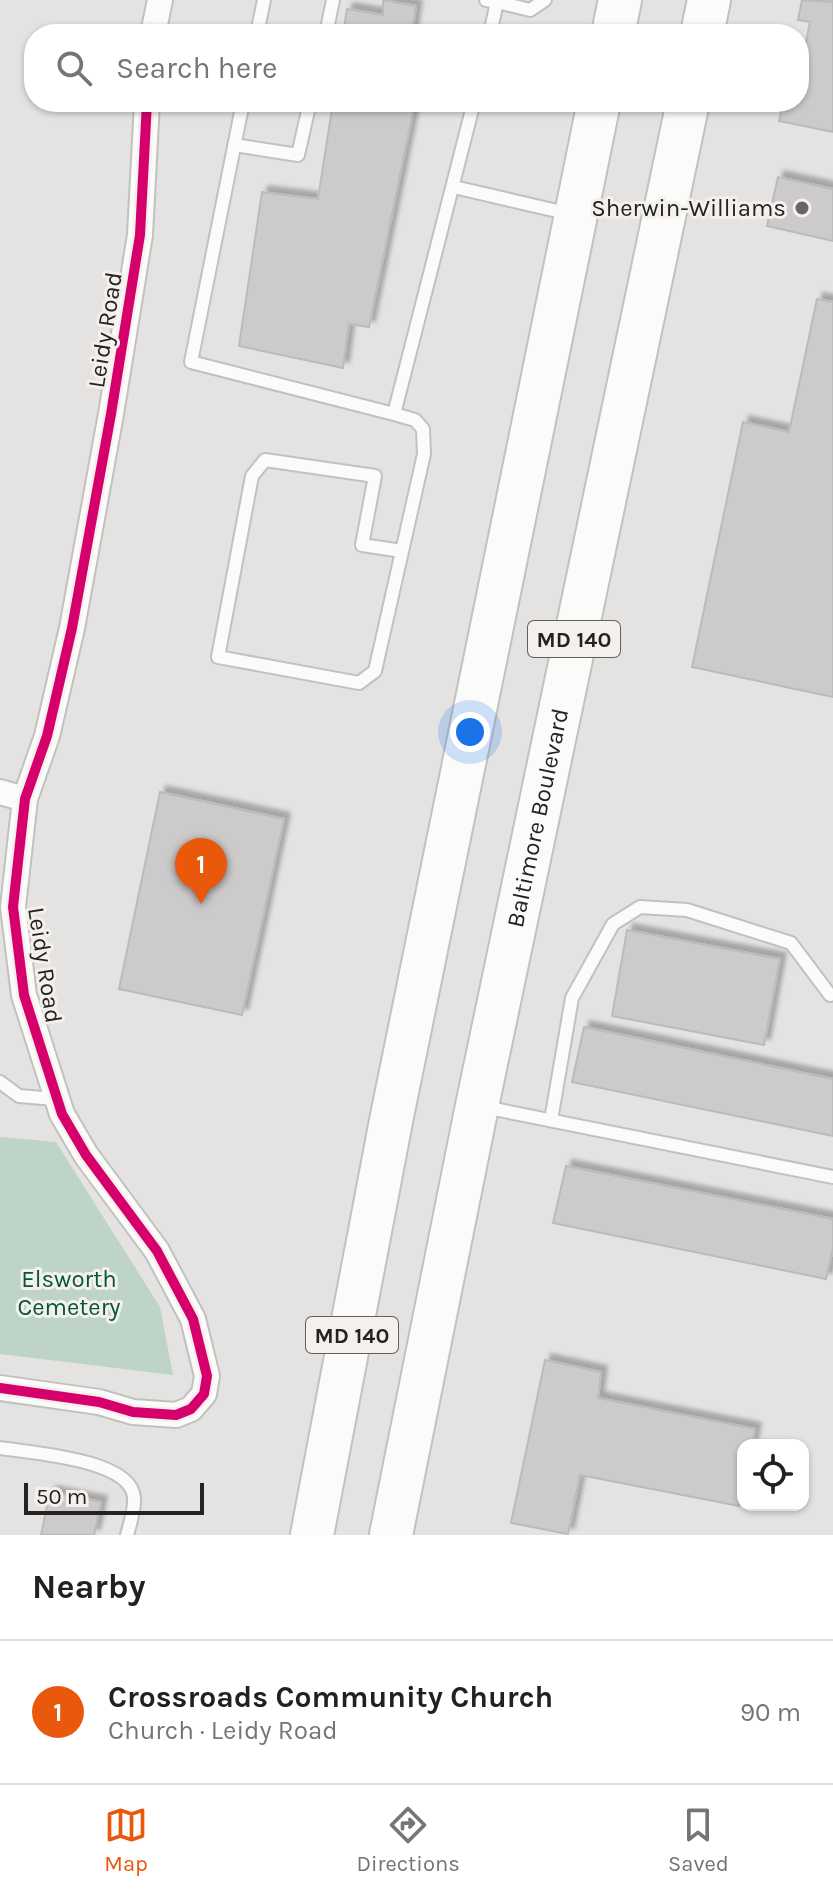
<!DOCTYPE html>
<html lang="en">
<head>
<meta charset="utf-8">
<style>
  body { margin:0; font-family:Karla,sans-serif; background:#f2f2f2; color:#202124 }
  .controls { position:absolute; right:24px; bottom:24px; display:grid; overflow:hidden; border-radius:16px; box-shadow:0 2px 6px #0004 }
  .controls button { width:72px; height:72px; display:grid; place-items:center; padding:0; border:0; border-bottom:2px solid #e0e0e0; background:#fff; color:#202124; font:40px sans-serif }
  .scale { position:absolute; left:24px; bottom:20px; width:180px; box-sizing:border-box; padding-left:8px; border:4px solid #242322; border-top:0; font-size:22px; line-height:28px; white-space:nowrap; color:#242322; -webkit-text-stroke:6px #f3f0ed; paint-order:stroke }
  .you { position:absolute; left:470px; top:732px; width:28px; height:28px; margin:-20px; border:6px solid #fff; border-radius:50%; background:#1a73e8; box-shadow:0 0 0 12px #1a73e833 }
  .badge { display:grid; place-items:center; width:52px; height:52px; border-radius:50%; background:#ea580c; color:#fff; font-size:26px; font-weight:700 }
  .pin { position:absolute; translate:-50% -66px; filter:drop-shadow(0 2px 4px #0008) }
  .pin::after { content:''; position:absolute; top:42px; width:28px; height:24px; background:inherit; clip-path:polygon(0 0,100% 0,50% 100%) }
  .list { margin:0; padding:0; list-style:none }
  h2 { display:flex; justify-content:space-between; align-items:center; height:104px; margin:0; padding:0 32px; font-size:34px }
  h2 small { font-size:26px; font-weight:400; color:#757577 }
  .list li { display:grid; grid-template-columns:52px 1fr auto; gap:24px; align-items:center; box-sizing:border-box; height:144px; padding:0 32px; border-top:2px solid #e0e0e0 }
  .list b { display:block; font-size:30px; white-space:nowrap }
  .list p { margin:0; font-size:26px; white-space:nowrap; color:#757577 }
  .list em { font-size:26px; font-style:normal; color:#757577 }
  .icon { flex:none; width:44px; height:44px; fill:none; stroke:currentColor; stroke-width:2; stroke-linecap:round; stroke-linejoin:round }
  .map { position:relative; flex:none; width:833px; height:1535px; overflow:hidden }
  .search { position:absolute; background:#fff; box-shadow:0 2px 6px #0004; left:24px; right:24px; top:24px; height:88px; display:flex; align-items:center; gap:20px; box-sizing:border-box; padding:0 28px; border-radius:32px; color:#757577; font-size:30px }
  .sheet { height:248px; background:#fff }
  nav { display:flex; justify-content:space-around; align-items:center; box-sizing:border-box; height:112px; border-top:2px solid #e0e0e0; background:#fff; font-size:22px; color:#757577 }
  nav a { display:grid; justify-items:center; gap:4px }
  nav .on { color:#ea580c }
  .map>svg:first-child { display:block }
  .green { fill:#bfd4c8 }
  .building { fill:#cccaca; stroke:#bcbbba; stroke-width:2; filter:url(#shadow) }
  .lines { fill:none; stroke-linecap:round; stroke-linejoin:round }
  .lane-casing { stroke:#c1c1bf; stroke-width:16 }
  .street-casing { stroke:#c1c1bf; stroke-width:28 }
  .highway-casing { stroke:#c1c1bf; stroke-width:46 }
  .lane { stroke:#fbfbfa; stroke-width:12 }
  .street { stroke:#fbfbfa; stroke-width:24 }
  .highway { stroke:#fbfbfa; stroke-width:42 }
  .cycleway-casing { stroke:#f3f0ed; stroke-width:15 }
  .cycleway { stroke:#d6006c; stroke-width:10 }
  .poi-dot { fill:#676665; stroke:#f3f0ed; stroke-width:3 }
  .labels { text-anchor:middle; stroke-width:6; stroke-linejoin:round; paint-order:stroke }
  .shield { fill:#f3f0ed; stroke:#62605f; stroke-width:2 }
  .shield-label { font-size:22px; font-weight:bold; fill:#242322 }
  .poi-label { font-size:24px; fill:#242322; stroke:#f3f0ed; text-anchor:end }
  .street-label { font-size:24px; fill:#242322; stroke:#f3f0ed }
  .park-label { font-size:24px; fill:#04563c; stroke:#f3f0ed }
</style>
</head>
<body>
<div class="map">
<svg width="833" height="1535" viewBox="0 0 833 1535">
  <defs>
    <filter id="shadow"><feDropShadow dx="6" dy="-6" stdDeviation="2" flood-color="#0004"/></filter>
  </defs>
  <rect width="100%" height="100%" fill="#e4e3e1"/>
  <path class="green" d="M0 1137 56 1142 160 1307 173 1375 0 1354Z"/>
  <path class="building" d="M383 0 416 6 412 34H343L347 9 383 15Z
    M802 0 833 2V132L779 121 783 102H799V77L810 22 798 20Z
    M333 102H415L369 327 349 324 343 368 239 346 262 192 318 199Z
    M778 177 833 189V241L767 226Z
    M817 299 833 302V697L692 667 743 422 789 432Z
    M160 792 284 819 242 1015 119 989Z
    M627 930 780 959 764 1045 612 1016Z
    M584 1027 833 1079V1136L572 1082Z
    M566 1166 833 1219V1248L826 1279 553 1223Z
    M545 1360 601 1372 598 1398 755 1429 752 1445H743L739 1506 580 1475 568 1534 511 1523Z
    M50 1492 101 1502 94 1535H41Z"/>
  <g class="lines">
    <g class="lane-casing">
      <path id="lane" d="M486 0 497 2 490 34
        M497 2 530 10 545 0
        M257 34 264 0
        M326 34 333 0
        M243 102 191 362 394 414 474 102
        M234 145 298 155 310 102
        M454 187 570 214
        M394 414 415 420 423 429 424 454 375 671 359 683 218 657 252 476 265 460 375 476 362 545 402 551
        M0 1082 19 1096 55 1099
        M484 1107 833 1177
        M551 1120 572 998 613 924 640 907 687 910 791 943 830 995
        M0 1448C31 1453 132 1459 134 1498 135 1509 130 1524 127 1535"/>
    </g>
    <g class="street-casing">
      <path id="street" d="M153 34 160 0
        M0 792 25 799
        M0 1388 99 1402 133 1412 176 1415 191 1409 204 1394 207 1376 193 1319 157 1251 86 1155 62 1114 24 995 13 907 25 799 47 736 72 628 111 414 140 235 147 102"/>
    </g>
    <g class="highway-casing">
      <g id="highway">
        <path d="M613 34 620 0"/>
        <path d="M702 34 709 0"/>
        <path d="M312 1535 391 1121 599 102"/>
        <path id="s1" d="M391 1535 477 1106 688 102"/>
      </g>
    </g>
    <use href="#lane" class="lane"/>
    <use href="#street" class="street"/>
    <use href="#highway" class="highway"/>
    <g class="cycleway-casing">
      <path id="cycleway" d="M0 1388 99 1402 133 1412 176 1415 191 1409 204 1394 207 1376 193 1319 157 1251 86 1155 62 1114 24 995 13 907 25 799 47 736 72 628 111 414 140 235 147 102"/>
    </g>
    <use href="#cycleway" class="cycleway"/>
  </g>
  <circle class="poi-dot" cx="802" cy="208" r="8"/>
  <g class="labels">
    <g class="shield">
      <rect x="528" y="621" width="92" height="36" rx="6"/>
      <rect x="306" y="1317" width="92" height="36" rx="6"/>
    </g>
    <g class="shield-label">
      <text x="574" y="647">MD 140</text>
      <text x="352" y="1343">MD 140</text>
    </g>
    <g class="poi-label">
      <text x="786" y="216">Sherwin-Williams</text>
    </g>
    <g class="street-label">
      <text transform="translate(105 330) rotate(-81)" y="8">Leidy Road</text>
      <text dy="8" stroke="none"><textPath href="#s1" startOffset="732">Baltimore Boulevard</textPath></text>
      <text transform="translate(45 965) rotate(81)" y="8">Leidy Road</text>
    </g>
    <g class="park-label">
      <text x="69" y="1287">Elsworth<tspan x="69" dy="28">Cemetery</tspan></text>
    </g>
  </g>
</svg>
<div class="controls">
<button><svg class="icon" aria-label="locate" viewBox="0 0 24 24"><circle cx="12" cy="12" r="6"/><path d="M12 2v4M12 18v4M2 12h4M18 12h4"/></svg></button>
</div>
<div class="scale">50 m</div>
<div class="you"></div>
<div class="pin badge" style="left:201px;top:904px">1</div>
<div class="search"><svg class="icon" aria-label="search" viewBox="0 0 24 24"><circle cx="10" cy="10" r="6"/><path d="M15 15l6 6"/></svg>Search here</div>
</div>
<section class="sheet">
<h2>Nearby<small></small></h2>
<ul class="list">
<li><span class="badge">1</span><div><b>Crossroads Community Church</b><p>Church · Leidy Road</p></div><em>90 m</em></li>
</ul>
</section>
<nav>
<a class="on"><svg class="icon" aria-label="map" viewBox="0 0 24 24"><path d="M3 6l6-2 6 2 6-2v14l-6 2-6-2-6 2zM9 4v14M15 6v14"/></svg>Map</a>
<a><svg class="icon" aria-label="directions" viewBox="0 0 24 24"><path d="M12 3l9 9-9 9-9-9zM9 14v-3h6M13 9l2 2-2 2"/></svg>Directions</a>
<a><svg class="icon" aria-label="saved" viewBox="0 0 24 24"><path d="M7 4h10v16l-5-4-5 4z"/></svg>Saved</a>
</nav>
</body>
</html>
